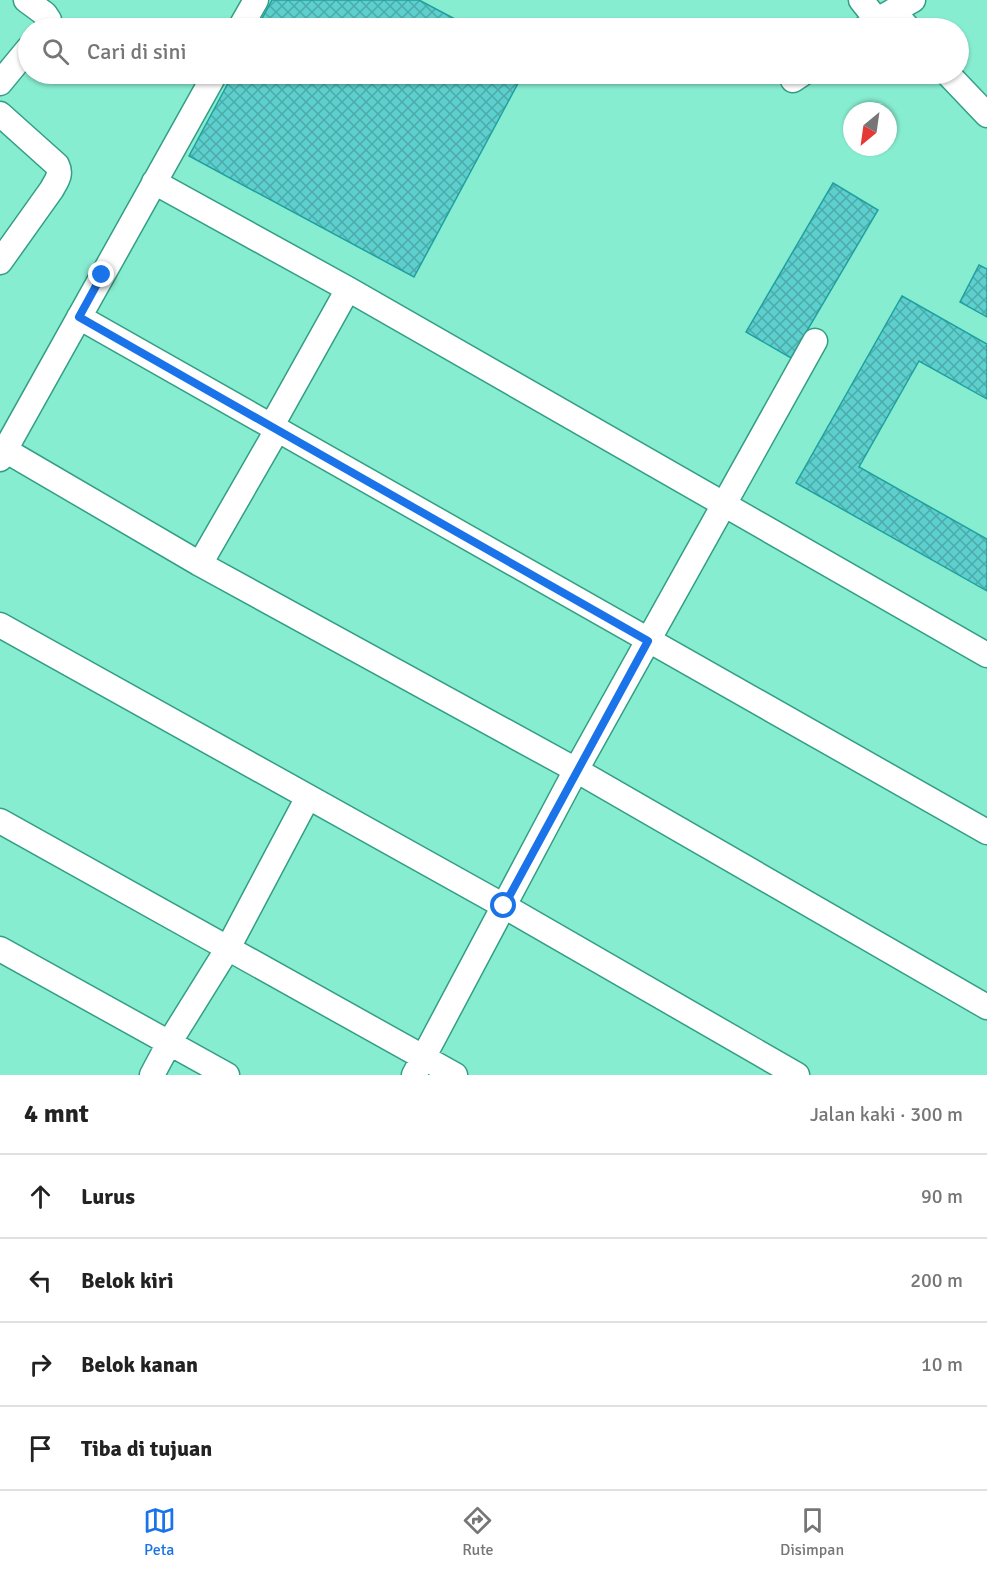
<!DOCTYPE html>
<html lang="id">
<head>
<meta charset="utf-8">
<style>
  body { margin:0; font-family:Signika,sans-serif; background:#f6f6f6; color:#222 }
  .compass { position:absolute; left:843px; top:102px; width:54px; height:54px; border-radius:50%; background:#fff; box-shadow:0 2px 4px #0004; rotate:209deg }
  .stop { position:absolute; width:18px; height:18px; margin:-14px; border:4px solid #1a73e8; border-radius:50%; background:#fff }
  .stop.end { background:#1a73e8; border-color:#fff; box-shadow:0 2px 6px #0008 }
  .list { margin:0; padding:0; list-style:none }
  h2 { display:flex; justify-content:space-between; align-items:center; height:78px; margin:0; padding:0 24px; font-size:26px }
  h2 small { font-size:20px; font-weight:400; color:#767676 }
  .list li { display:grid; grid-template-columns:39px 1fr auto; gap:18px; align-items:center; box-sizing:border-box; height:84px; padding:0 24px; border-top:2px solid #e0e0e0 }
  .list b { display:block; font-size:22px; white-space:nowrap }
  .list em { font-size:20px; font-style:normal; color:#767676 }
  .icon { flex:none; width:33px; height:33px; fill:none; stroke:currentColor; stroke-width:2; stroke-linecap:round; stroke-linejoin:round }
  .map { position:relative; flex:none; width:987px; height:1075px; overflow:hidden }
  .search { position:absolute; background:#fff; box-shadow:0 2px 4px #0004; left:18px; right:18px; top:18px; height:66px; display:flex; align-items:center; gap:15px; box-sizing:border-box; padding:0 21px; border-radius:33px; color:#767676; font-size:22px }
  .sheet { height:414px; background:#fff }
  nav { display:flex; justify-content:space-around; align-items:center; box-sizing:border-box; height:84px; border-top:2px solid #e0e0e0; background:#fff; font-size:16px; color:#767676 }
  nav a { display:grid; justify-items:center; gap:3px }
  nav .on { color:#1a73e8 }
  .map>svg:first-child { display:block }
  .building { fill:url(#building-cross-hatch); stroke:#20a0a0; stroke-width:1.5 }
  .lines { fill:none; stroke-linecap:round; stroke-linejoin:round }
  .minor-casing { stroke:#339e85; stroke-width:27 }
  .minor { stroke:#fff; stroke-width:24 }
  .route { stroke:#1a73e8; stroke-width:8 }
</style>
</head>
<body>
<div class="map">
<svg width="987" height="1075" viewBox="0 0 987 1075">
  <defs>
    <pattern id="building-cross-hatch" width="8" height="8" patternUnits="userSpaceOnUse" patternTransform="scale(1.5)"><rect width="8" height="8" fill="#5dd0ce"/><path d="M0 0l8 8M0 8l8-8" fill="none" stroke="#4caaa8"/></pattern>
  </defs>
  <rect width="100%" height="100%" fill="#87edd1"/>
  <path class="building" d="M272 0H419L472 28H257Z
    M233 74H523L414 277 189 156Z
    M833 183 878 210 791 358 746 332Z
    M979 265 987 269V317L960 302Z
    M902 296 987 344V399L919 361 859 467 987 539V591L796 483Z"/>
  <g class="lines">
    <g class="minor-casing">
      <path id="minor" d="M26 0 45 14 49 20 46 28
        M861 0 877 20 865 28
        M893 11 908 28
        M877 20 913 0
        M240 28 256 0
        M948 74 987 115
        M793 80 802 74
        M0 83 28 49
        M0 114 57 165C62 175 56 181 52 189L0 262
        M154 182 348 289 987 655
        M79 317 987 832
        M271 427 348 289
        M5 450 200 564 576 770 987 1007
        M0 459 215 74
        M200 564 277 430
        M0 625 504 906 797 1075
        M0 821 455 1075
        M0 949 227 1075
        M152 1075 169 1043 228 948 308 797
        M414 1075 576 770 815 341"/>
    </g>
    <use href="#minor" class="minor"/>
  </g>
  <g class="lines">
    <path class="route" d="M102 275 79 317 648 641 504 906"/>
  </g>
</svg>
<svg class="compass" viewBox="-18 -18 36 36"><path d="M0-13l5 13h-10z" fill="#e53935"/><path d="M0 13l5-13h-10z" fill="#767676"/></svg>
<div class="stop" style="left:504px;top:906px"></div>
<div class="stop end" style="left:102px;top:275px"></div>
<div class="search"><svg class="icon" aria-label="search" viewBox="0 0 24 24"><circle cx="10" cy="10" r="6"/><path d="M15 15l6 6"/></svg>Cari di sini</div>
</div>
<section class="sheet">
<h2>4 mnt<small>Jalan kaki · 300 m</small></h2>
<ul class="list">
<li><svg class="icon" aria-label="ahead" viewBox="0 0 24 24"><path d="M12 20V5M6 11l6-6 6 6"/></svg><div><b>Lurus</b></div><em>90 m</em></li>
<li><svg class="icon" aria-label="left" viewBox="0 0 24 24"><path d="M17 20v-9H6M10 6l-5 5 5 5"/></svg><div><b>Belok kiri</b></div><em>200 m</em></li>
<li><svg class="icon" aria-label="right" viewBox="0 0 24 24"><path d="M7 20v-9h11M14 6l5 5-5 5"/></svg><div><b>Belok kanan</b></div><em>10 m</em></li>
<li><svg class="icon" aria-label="arrive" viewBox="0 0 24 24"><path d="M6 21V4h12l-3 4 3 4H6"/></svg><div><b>Tiba di tujuan</b></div></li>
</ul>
</section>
<nav>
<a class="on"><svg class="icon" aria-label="map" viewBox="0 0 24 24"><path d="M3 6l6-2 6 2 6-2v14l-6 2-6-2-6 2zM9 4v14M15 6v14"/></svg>Peta</a>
<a><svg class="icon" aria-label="directions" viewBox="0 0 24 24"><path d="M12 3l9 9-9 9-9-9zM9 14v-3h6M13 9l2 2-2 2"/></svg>Rute</a>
<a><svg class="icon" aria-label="saved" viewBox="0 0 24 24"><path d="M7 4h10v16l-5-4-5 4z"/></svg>Disimpan</a>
</nav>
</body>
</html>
